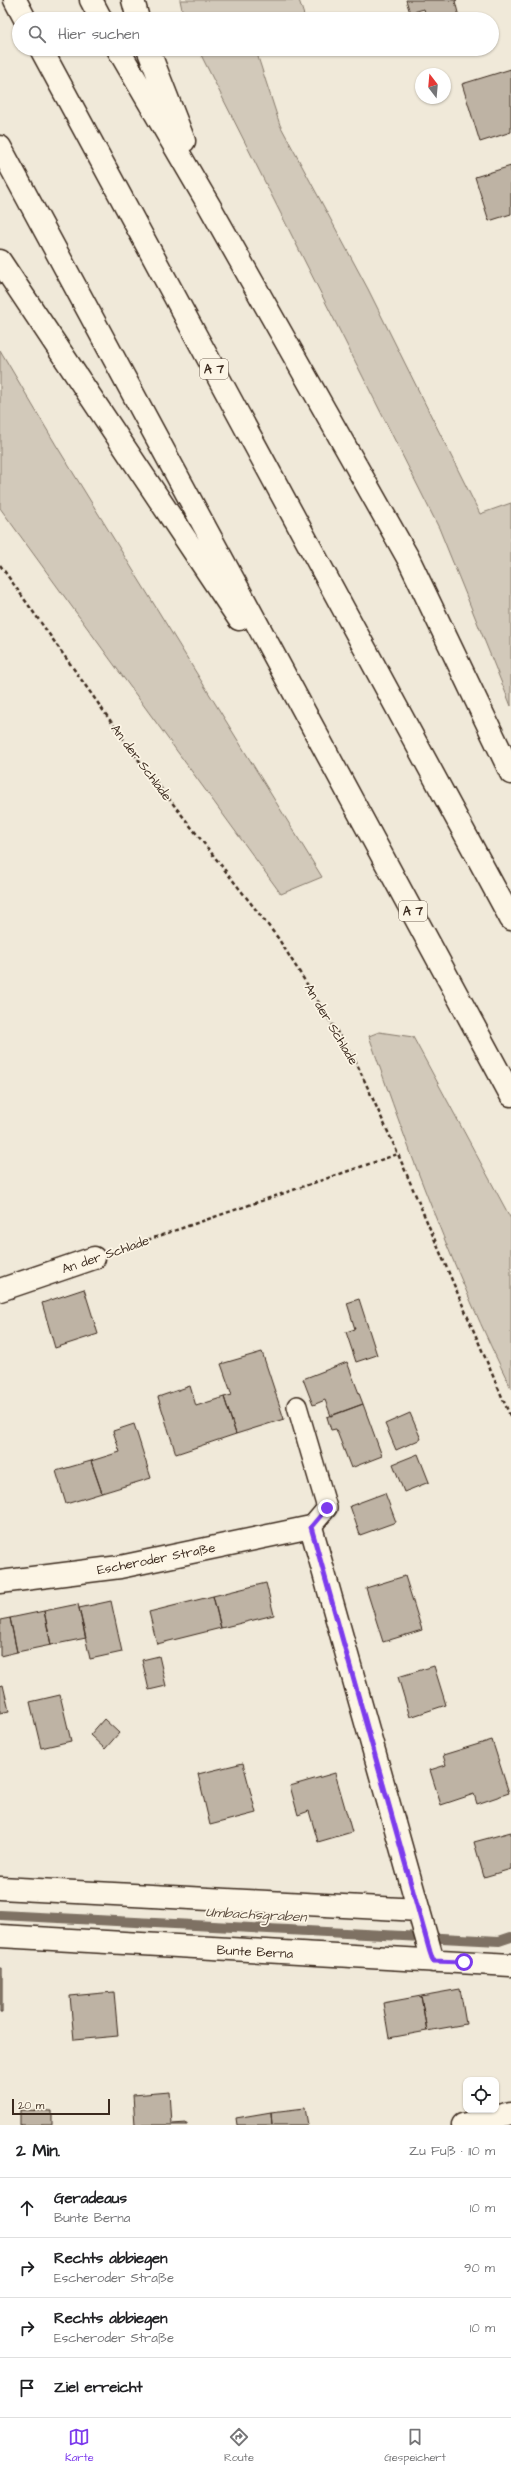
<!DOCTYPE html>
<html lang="de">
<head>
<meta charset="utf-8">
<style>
  body { margin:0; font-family:"Architects Daughter",sans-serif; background:#f6f6f6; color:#202124 }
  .controls { position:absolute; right:12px; bottom:12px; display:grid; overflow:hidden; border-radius:8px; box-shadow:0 1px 3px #0004 }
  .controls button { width:36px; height:36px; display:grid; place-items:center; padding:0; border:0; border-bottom:1px solid #e0e0e0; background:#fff; color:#202124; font:20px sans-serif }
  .compass { position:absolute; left:415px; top:68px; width:36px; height:36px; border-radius:50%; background:#fff; box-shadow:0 1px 3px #0004; rotate:344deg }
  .scale { position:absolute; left:12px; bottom:10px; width:98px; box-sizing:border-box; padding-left:4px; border:2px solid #3b2a1e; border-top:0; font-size:11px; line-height:14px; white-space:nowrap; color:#3b2a1e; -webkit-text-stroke:3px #fcf5e5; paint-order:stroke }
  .stop { position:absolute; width:12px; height:12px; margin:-9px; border:3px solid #7c3aed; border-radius:50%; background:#fff }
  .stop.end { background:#7c3aed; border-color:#fff; box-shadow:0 1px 4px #0008 }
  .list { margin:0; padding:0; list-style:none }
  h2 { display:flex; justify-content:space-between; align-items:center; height:52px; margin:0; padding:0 16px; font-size:17px }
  h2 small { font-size:13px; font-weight:400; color:#757577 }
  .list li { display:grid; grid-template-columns:26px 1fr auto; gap:12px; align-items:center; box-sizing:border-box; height:60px; padding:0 16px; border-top:1px solid #e0e0e0 }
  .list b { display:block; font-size:15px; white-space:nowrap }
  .list p { margin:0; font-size:13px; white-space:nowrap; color:#757577 }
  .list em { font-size:13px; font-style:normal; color:#757577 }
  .icon { flex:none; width:22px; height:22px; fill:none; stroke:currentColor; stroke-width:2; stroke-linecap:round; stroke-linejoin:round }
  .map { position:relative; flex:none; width:511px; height:2125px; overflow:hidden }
  .search { position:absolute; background:#fff; box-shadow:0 1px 3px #0004; left:12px; right:12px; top:12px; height:44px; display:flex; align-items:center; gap:10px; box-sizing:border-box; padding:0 14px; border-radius:22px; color:#757577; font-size:15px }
  .sheet { height:292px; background:#fff }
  nav { display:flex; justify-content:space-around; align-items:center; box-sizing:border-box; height:56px; border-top:1px solid #e0e0e0; background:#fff; font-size:11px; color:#757577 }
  nav a { display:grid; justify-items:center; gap:2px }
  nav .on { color:#7c3aed }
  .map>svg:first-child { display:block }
  .green { fill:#d2c9ba; stroke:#867a6c }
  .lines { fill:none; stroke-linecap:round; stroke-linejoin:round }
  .stream { stroke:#7e7163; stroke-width:10 }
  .building { fill:#beb3a4; stroke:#3b2a1e }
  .service-casing { stroke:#3b2a1e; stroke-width:22 }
  .minor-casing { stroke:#3b2a1e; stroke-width:25 }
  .motorway-casing { stroke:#3b2a1e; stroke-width:25 }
  .path { stroke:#3b2a1e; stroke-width:2.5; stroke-dasharray:4 3; stroke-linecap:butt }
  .service { stroke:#fcf5e5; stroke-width:19 }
  .minor { stroke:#fcf5e5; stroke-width:22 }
  .motorway { stroke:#fcf5e5; stroke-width:22 }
  .route { stroke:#7c3aed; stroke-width:5 }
  .labels { text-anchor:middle; stroke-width:3.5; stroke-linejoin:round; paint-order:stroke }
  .shield { fill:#fcf5e5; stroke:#75675a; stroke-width:1 }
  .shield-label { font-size:12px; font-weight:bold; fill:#3b2a1e }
  .street-label { font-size:13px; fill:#3b2a1e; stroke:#fcf5e5 }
  .water-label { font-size:14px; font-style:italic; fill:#625346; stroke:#fcf5e5 }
</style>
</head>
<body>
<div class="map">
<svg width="511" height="2125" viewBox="0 0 511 2125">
  <rect width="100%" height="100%" fill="#f0e9d9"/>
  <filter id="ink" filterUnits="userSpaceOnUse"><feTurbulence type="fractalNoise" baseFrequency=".025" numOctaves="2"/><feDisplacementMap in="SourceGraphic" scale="8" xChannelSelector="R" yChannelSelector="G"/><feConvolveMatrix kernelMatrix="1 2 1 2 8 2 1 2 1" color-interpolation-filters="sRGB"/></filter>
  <g filter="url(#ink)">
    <path class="green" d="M180 0H299L304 15 299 19H184Z
      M198 49H266L258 57 280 125 368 289 480 514 511 503V706L439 528Z
      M0 350 56 445 322 877 281 894 0 508Z
      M379 1032 413 1037 511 1219V1388C455 1274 410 1156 369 1036Z"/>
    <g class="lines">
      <path class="stream" d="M0 1915 499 1941 511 1937"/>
    </g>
    <path class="building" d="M406 0H457L455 1 459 17 427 19 424 9 410 13Z
      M511 69V132L480 142 462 84Z
      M511 166V214L489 221 475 177Z
      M84 1289 98 1334 55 1348 42 1303Z
      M359 1299 377 1355 356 1362 346 1332 355 1329 347 1303Z
      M262 1352 284 1419 236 1434 224 1397 232 1395 221 1364Z
      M347 1362 363 1404 331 1416 325 1400 313 1405 303 1379Z
      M190 1386 196 1406 224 1397 236 1434 176 1454 158 1397Z
      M363 1404 382 1456 351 1468 336 1429 331 1430 327 1417Z
      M410 1413 421 1439 396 1450 385 1424Z
      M134 1424 151 1478 102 1493 91 1461 120 1452 113 1431Z
      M418 1454 429 1482 404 1492 393 1464Z
      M91 1461 102 1493 66 1504 56 1471Z
      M385 1493 396 1522 360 1535 350 1506Z
      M405 1576 422 1630 383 1642 366 1588Z
      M266 1583 274 1615 221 1628 213 1596Z
      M213 1596 221 1628 157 1644 149 1612Z
      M111 1601 122 1652 90 1659 79 1608Z
      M78 1604 86 1638 51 1645 44 1611Z
      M44 1611 51 1645 17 1652 10 1618Z
      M10 1618 17 1652 0 1656V1620Z
      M159 1656 166 1686 149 1690 142 1660Z
      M434 1666 446 1705 410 1717 398 1677Z
      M3 1685 9 1711 0 1713V1686Z
      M60 1695 71 1741 41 1748 30 1702Z
      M104 1719 119 1733 105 1749 90 1735Z
      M492 1740 509 1793 477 1804 474 1794 441 1805 430 1770 446 1765 443 1755Z
      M243 1763 256 1813 210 1825 198 1774Z
      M335 1773 352 1832 318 1842 309 1811 298 1815 290 1786Z
      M511 1832V1869L484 1877 474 1842Z
      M0 1968H2V2013H0Z
      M460 1989 466 2024 427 2031 421 1996Z
      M114 1992 118 2036 74 2040 70 1996Z
      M421 1996 427 2031 389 2038 383 2003Z
      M170 2092 172 2124 187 2123V2125H135L133 2095Z
      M305 2108 308 2125H272L271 2112Z
      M20 2110 52 2111V2125H20Z
      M271 2112 272 2125H237L236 2118Z"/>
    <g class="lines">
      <g class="service-casing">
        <path id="service" d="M297 1406 327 1508 311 1527"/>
      </g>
      <g class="minor-casing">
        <path id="minor" d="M0 1290 94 1258
          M0 1582 120 1567 311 1527 433 1961
          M0 1888 419 1910
          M0 1936 511 1965
          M463 2125 511 2113"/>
      </g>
      <g class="motorway-casing">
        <path id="motorway" d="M15 0 25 19
          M91 0 101 19
          M133 0 138 19
          M41 49 511 919
          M118 49 210 207 408 558 511 773
          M148 49 184 141
          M0 147 511 1095
          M0 261 239 619"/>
      </g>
      <path class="path" d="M0 565 134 754 278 938 356 1062 398 1154 511 1418
        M121 1249 398 1154"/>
      <use href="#service" class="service"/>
      <use href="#minor" class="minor"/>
      <use href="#motorway" class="motorway"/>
    </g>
  </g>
  <g class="lines" filter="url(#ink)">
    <path class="route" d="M327 1508 311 1527 430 1952 433 1961 464 1962"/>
  </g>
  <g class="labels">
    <g class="shield">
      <rect x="200" y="359" width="28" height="20" rx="3"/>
      <rect x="399" y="901" width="28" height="20" rx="3"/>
    </g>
    <g class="shield-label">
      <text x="214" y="373">A 7</text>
      <text x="413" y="915">A 7</text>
    </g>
    <g class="street-label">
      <text transform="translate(142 762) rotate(53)" y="5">An der Schlade</text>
      <text transform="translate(332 1024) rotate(59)" y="5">An der Schlade</text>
      <text transform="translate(105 1254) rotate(-19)" y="5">An der Schlade</text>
      <text transform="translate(156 1558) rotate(-11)" y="5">Escheroder Straße</text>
      <text transform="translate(255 1951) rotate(3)" y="5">Bunte Berna</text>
    </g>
    <g class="water-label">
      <text transform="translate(256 1914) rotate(3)" y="5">Umbachsgraben</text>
    </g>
  </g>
</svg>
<div class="controls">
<button><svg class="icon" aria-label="locate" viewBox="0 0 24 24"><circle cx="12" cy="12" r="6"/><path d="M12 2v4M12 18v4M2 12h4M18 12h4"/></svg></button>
</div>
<svg class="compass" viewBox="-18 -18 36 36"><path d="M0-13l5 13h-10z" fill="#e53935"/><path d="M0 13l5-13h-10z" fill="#757577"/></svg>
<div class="scale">20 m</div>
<div class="stop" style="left:464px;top:1962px"></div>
<div class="stop end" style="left:327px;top:1508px"></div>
<div class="search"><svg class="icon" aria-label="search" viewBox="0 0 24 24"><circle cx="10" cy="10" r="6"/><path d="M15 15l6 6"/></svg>Hier suchen</div>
</div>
<section class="sheet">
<h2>2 Min.<small>Zu Fuß · 110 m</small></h2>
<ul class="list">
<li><svg class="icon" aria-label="ahead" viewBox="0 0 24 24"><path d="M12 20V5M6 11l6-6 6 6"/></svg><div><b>Geradeaus</b><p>Bunte Berna</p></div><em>10 m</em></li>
<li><svg class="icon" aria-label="right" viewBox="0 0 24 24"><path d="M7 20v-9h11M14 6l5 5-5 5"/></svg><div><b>Rechts abbiegen</b><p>Escheroder Straße</p></div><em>90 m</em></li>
<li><svg class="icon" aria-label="right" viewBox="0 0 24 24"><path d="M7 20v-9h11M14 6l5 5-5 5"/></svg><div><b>Rechts abbiegen</b><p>Escheroder Straße</p></div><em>10 m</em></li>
<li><svg class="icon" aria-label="arrive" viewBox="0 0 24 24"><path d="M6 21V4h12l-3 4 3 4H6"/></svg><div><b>Ziel erreicht</b></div></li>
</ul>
</section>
<nav>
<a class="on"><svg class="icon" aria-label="map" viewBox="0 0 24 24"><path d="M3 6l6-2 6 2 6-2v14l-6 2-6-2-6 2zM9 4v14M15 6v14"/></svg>Karte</a>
<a><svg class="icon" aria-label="directions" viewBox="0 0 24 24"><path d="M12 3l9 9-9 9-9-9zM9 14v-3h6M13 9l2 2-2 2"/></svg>Route</a>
<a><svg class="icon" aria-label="saved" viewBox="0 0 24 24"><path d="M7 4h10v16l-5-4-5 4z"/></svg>Gespeichert</a>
</nav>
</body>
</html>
